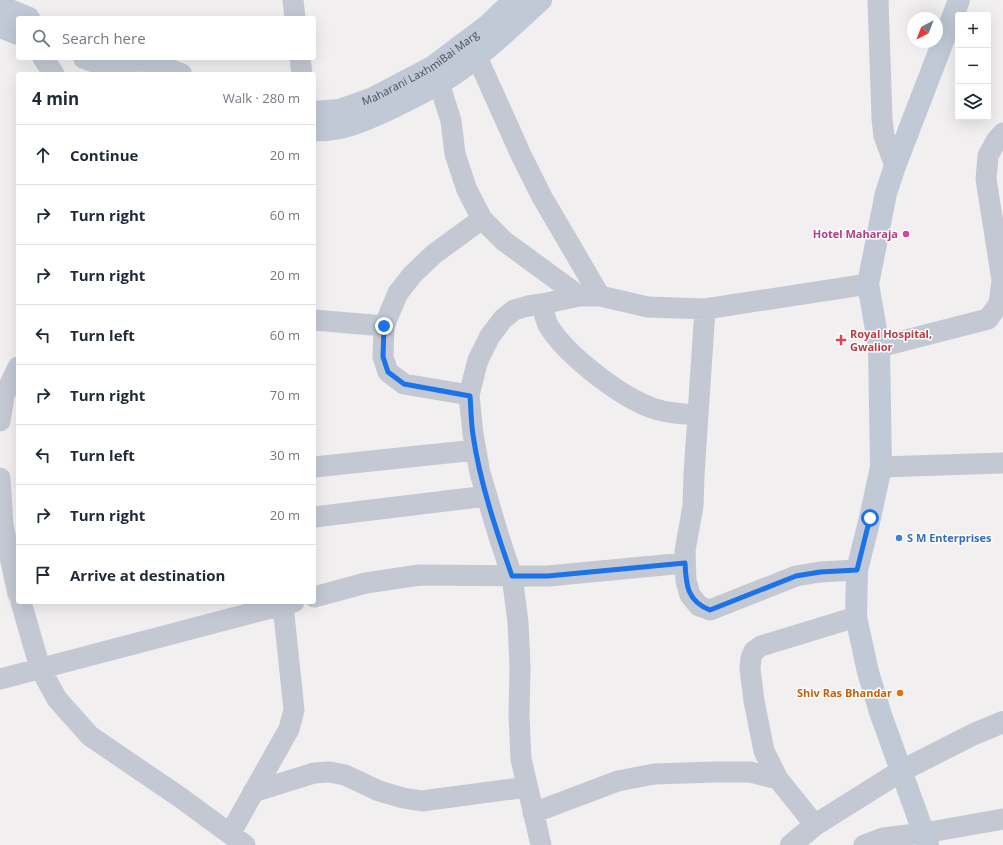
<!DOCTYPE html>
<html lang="en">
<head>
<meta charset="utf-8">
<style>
  body { margin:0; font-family:"Open Sans",sans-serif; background:#f2f2f3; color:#1f2937 }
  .controls { position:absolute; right:12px; top:12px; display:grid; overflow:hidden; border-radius:4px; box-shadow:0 4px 16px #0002 }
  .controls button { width:36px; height:36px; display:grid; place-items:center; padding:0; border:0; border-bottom:1px solid #e0e1e3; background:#fff; color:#1f2937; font:20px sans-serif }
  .compass { position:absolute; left:907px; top:12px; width:36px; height:36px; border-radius:50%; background:#fff; box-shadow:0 4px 16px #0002; rotate:222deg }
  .stop { position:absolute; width:12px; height:12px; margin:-9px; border:3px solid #1a73e8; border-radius:50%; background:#fff }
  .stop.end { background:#1a73e8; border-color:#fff; box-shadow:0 1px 4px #0008 }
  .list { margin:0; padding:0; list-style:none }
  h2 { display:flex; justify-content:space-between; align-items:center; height:52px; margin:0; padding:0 16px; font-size:17px }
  h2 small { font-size:13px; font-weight:400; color:#747a83 }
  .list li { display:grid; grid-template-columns:26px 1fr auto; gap:12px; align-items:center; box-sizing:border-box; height:60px; padding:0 16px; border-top:1px solid #e0e1e3 }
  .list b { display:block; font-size:15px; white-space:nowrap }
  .list em { font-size:13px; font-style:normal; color:#747a83 }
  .icon { flex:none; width:22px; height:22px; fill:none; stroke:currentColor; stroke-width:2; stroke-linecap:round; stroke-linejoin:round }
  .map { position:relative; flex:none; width:1003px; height:845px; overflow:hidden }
  .search { position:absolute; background:#fff; box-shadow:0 4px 16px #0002; left:16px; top:16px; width:300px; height:44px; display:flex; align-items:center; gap:10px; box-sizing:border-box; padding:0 14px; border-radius:4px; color:#747a83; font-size:15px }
  .panel { position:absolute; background:#fff; box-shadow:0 4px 16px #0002; left:16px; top:72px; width:300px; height:532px; border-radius:4px }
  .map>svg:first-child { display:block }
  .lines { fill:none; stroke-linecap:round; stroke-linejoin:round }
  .minor { stroke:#c3c8d3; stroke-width:21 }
  .tertiary { stroke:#c3c8d3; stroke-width:22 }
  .secondary { stroke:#c2c9d6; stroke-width:22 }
  .route { stroke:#1a73e8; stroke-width:5 }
  .hotel-dot { fill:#d1479c; stroke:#fff; stroke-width:1.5 }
  .health-dot { fill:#e0444e; stroke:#fff; stroke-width:1.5 }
  .shop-dot { fill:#3f7fe0; stroke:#fff; stroke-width:1.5 }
  .food-dot { fill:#e8710a; stroke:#fff; stroke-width:1.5 }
  .labels { text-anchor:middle; stroke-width:3; stroke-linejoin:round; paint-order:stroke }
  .street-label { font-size:11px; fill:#484f5b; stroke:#fff }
  .hotel-label { font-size:11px; font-weight:bold; fill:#b23c85; stroke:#fff; text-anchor:end }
  .health-label { font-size:11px; font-weight:bold; fill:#be3a42; stroke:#fff; text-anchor:start }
  .shop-label { font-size:11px; font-weight:bold; fill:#366cbe; stroke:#fff; text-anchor:start }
  .food-label { font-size:11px; font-weight:bold; fill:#c56008; stroke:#fff; text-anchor:end }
</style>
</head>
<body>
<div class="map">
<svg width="1003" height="845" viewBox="0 0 1003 845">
  <rect width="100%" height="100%" fill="#f1efef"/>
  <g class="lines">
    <path class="minor" d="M293 0 295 18
      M878 0 882 119 884 136 895 166
      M477 57 522 157 542 197 600 296
      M43 58 54 74
      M300 58 302 74
      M432 67 439 83 451 121 455 154 467 190 482 219 504 241 579 296
      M542 304C544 311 545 319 548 325 565 354 616 393 647 406 663 413 681 414 698 415
      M705 309 694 475 693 506 685 551 686 581 690 595 699 606 710 610 796 576 820 572 857 570
      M314 320 384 326
      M879 347 988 319 999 304 1002 280 986 179 988 156 996 141 1003 133
      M469 395 404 384 388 372 383 357 384 326 398 293 412 275 434 254 482 219
      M0 421 4 396 18 367
      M314 467 476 450
      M881 467 1003 463
      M0 478 3 525 18 594
      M314 517 487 496
      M314 597 366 583 419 575 548 576 685 563
      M21 602 40 668 57 699 90 736 181 798 245 845
      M0 679 294 602
      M253 792 314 773 330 772 345 775 379 791 403 798 422 801 527 787
      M533 813 618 781 654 774 714 772H750L778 779
      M815 825 778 779 764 751 754 701 750 669 751 658 754 651 761 646 856 617
      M230 834 289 729 294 710 283 605
      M541 845 521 759 519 715 520 667 518 622 512 576 499 537 480 473 473 434 469 395 478 360 490 336 503 319 514 310 528 306 542 304 579 296H600L648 307 705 309 868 284
      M864 845 883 838 924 833 1003 819"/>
    <path class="tertiary" d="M791 845 815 825 901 771 974 734 1003 722"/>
    <g class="secondary">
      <path d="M0 6 29 18"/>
      <path d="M0 27 18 34"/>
      <path d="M84 58 130 74"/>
      <path d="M136 58 181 74"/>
      <path id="s1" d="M314 112 339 110 373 98 432 67 488 25 514 0"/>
      <path d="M314 130C340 132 366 120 390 109 414 97 438 86 460 70 489 49 515 24 541 0"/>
      <path d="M928 845 881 715 868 672 856 617 857 570 870 518 881 467 879 347 868 284 886 193 895 166 959 0"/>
    </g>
  </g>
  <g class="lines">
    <path class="route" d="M384 326 383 357 388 372 404 384 470 396C471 409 471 422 473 435 480 483 496 530 512 576H548L685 563C686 585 687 601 710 610L796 576 820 572 857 570 870 518"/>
  </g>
  <circle class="hotel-dot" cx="906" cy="234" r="4"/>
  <path class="health-dot" d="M839 334h4v4h4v4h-4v4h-4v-4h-4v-4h4z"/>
  <circle class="shop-dot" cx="899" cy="538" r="4"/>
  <circle class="food-dot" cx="900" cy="693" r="4"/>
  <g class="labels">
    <g class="street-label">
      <text dy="4" stroke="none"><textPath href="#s1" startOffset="117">Maharani LaxhmiBai Marg</textPath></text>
    </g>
    <g class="hotel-label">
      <text x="898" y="238">Hotel Maharaja</text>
    </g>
    <g class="health-label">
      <text x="850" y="338">Royal Hospital,<tspan x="850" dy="13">Gwalior</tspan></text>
    </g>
    <g class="shop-label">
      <text x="907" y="542">S M Enterprises</text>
    </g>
    <g class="food-label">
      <text x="892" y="697">Shiv Ras Bhandar</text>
    </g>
  </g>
</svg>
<div class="controls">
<button>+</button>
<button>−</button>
<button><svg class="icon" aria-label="layers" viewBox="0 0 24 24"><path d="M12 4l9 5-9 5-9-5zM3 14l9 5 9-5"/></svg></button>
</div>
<svg class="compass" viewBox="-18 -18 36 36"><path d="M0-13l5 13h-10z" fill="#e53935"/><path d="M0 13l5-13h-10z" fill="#747a83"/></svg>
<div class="stop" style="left:870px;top:518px"></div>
<div class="stop end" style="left:384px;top:326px"></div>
<div class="search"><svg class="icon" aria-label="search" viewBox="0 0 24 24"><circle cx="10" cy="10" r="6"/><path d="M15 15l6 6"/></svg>Search here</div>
<section class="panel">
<h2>4 min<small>Walk · 280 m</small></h2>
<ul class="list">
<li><svg class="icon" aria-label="ahead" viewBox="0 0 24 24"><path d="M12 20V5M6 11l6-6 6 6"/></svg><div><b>Continue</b></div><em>20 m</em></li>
<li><svg class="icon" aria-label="right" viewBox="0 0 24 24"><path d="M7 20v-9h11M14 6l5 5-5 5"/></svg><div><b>Turn right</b></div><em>60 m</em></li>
<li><svg class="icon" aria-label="right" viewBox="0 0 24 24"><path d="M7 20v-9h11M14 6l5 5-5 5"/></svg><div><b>Turn right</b></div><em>20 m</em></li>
<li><svg class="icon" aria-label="left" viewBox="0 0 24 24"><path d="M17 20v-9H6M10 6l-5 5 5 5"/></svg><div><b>Turn left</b></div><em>60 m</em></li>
<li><svg class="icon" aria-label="right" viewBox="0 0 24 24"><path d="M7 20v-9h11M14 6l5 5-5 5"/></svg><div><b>Turn right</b></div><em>70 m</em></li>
<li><svg class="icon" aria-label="left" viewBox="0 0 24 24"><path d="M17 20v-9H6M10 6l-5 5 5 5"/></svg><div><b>Turn left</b></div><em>30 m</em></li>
<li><svg class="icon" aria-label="right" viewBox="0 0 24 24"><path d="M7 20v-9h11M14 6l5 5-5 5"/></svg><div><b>Turn right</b></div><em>20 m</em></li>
<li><svg class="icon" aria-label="arrive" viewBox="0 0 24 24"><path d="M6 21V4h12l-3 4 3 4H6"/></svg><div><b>Arrive at destination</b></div></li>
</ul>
</section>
</div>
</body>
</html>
